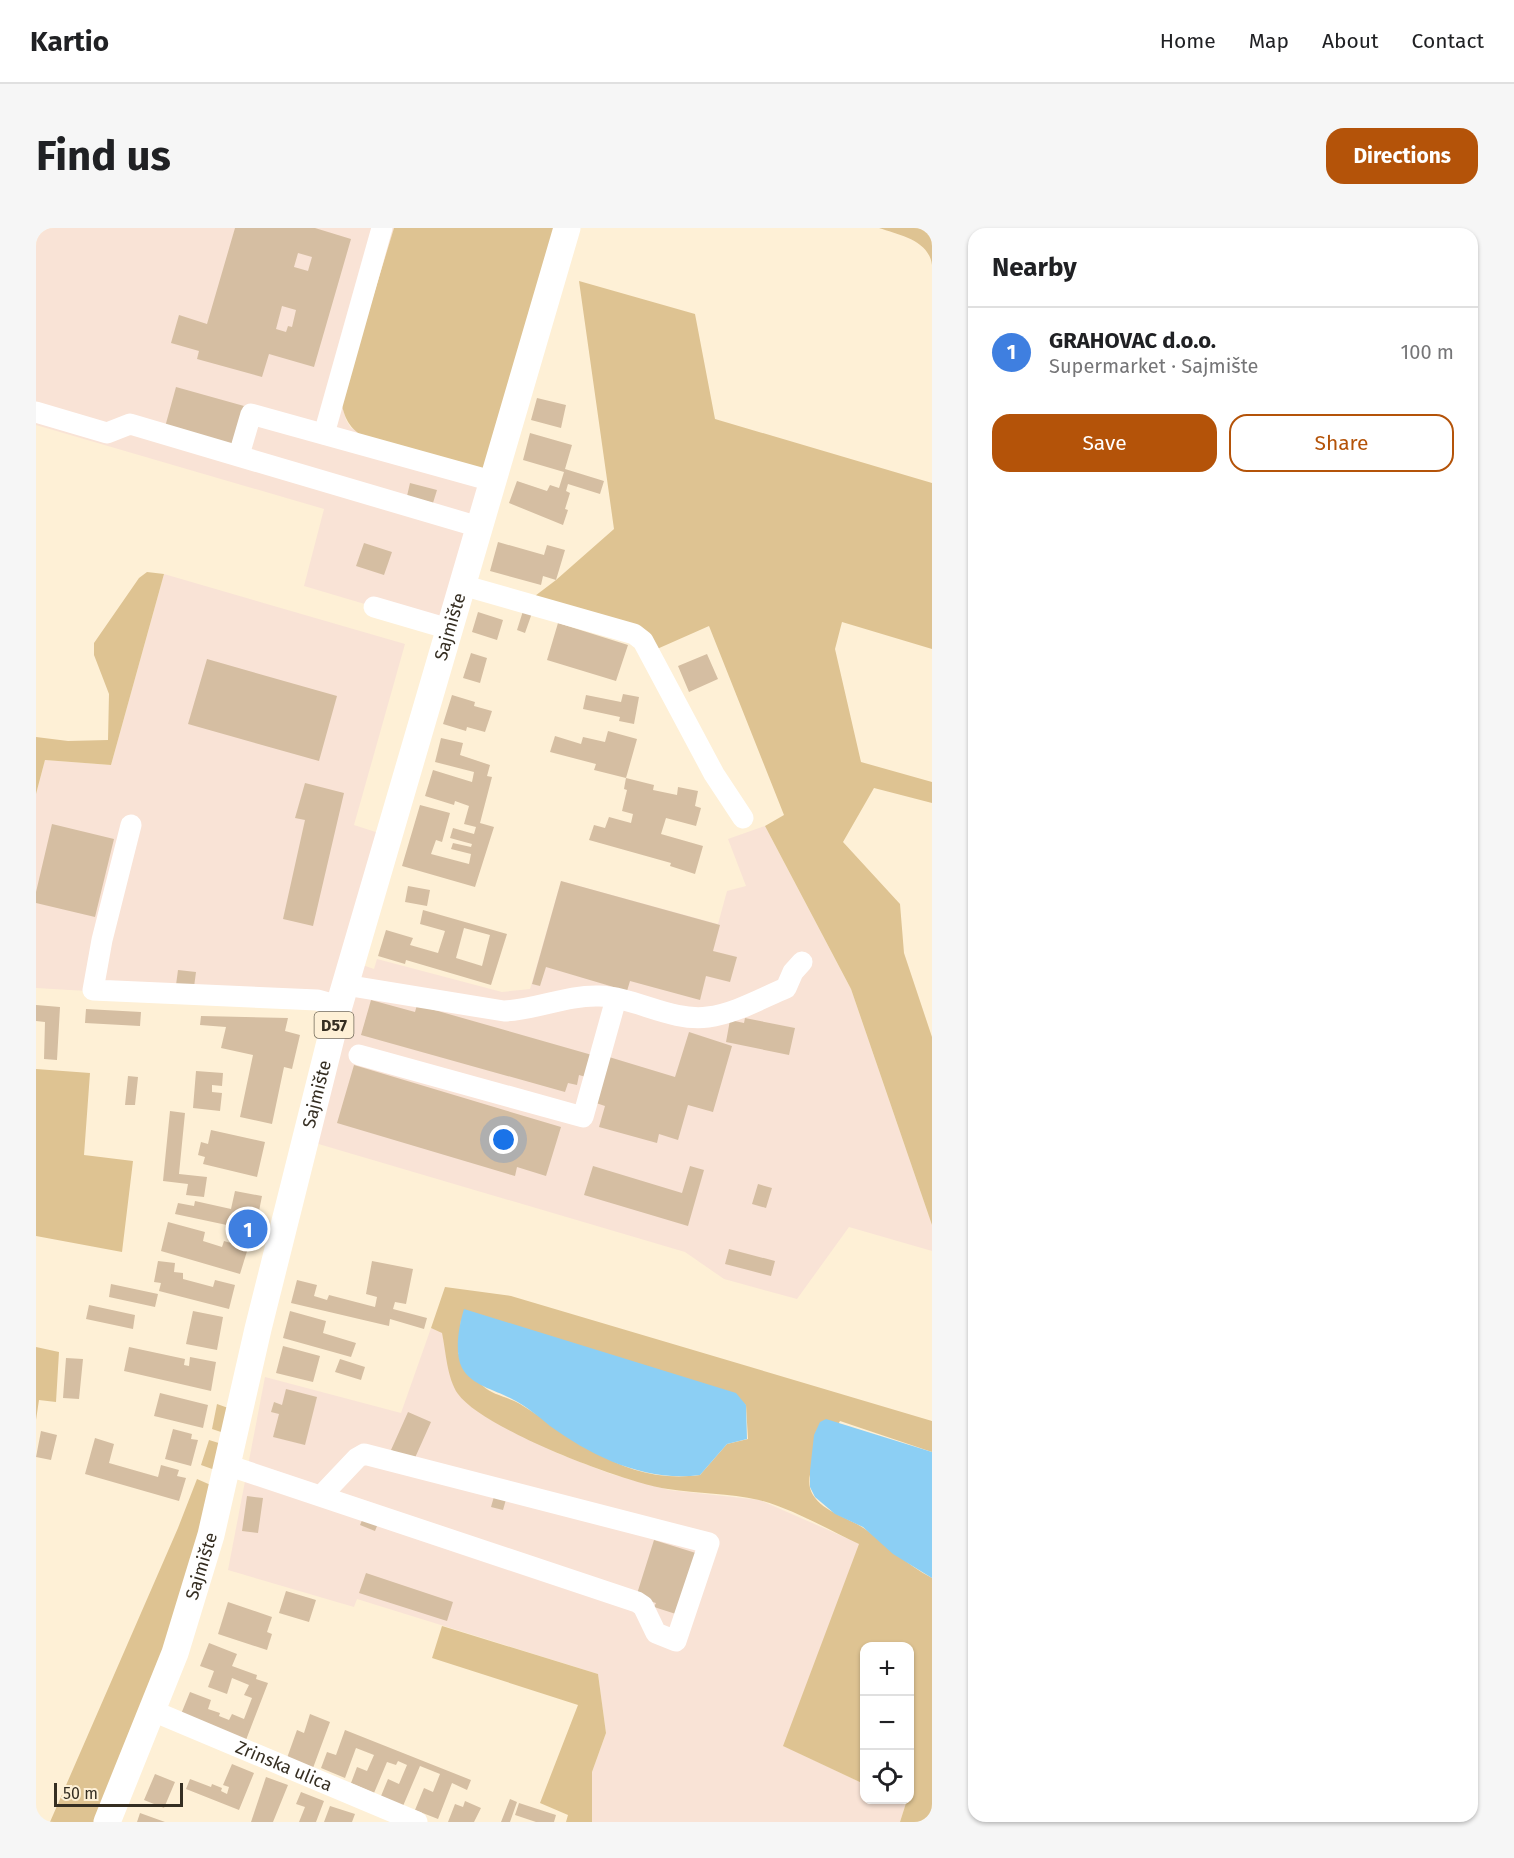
<!DOCTYPE html>
<html lang="en">
<head>
<meta charset="utf-8">
<style>
  body { margin:0; font-family:"Fira Sans",sans-serif; background:#f6f6f6; color:#202124 }
  .controls { position:absolute; right:18px; bottom:18px; display:grid; overflow:hidden; border-radius:12px; box-shadow:0 2px 4px #0004 }
  .controls button { width:54px; height:54px; display:grid; place-items:center; padding:0; border:0; border-bottom:2px solid #e0e0e0; background:#fff; color:#202124; font:30px sans-serif }
  .scale { position:absolute; left:18px; bottom:15px; width:129px; box-sizing:border-box; padding-left:6px; border:3px solid #352e22; border-top:0; font-size:16px; line-height:21px; white-space:nowrap; color:#352e22; -webkit-text-stroke:4px #fef0d6; paint-order:stroke }
  .you { position:absolute; left:468px; top:912px; width:21px; height:21px; margin:-15px; border:4px solid #fff; border-radius:50%; background:#1a73e8; box-shadow:0 0 0 9px #1a73e833 }
  .badge { display:grid; place-items:center; width:39px; height:39px; border-radius:50%; background:#b45309; color:#fff; font-size:20px; font-weight:700 }
  .pin { position:absolute; translate:-50% -50%; border:3px solid #fff; box-shadow:0 2px 6px #0006 }
  .list { margin:0; padding:0; list-style:none }
  h2 { display:flex; justify-content:space-between; align-items:center; height:78px; margin:0; padding:0 24px; font-size:26px }
  h2 small { font-size:20px; font-weight:400; color:#757577 }
  .list li { display:grid; grid-template-columns:39px 1fr auto; gap:18px; align-items:center; box-sizing:border-box; height:90px; padding:0 24px; border-top:2px solid #e0e0e0 }
  .list b { display:block; font-size:22px; white-space:nowrap }
  .list p { margin:0; font-size:20px; white-space:nowrap; color:#757577 }
  .list em { font-size:20px; font-style:normal; color:#757577 }
  .actions { display:flex; gap:12px; padding:18px 24px }
  .actions a { flex:1; padding:14px 0; border:2px solid #b45309; border-radius:18px; text-align:center; font-size:21px; color:#b45309 }
  .actions .main { background:#b45309; color:#fff }
  .icon { flex:none; width:33px; height:33px; fill:none; stroke:currentColor; stroke-width:2; stroke-linecap:round; stroke-linejoin:round }
  .map { position:relative; flex:none; width:896px; height:1594px; overflow:hidden; border-radius:18px }
  header { display:flex; align-items:center; gap:36px; box-sizing:border-box; height:84px; padding:0 30px; background:#fff; border-bottom:2px solid #e0e0e0 }
  header strong { font-size:28px }
  nav { display:flex; gap:33px; margin-inline-start:auto; font-size:21px }
  .intro { display:flex; align-items:center; justify-content:space-between; box-sizing:border-box; height:144px; padding:0 36px }
  h1 { margin:0; font-size:42px }
  .button { padding:15px 27px; border-radius:18px; background:#b45309; color:#fff; font-size:21px; font-weight:700 }
  main { display:flex; gap:36px; padding:0 36px }
  aside { flex:1; background:#fff; border-radius:18px; box-shadow:0 2px 4px #0004 }
  .map>svg:first-child { display:block }
  .industrial { fill:#f9e3d6 }
  .green { fill:#dec392; fill-rule:evenodd }
  .water { fill:#8ccff4 }
  .building { fill:#d5bea2; fill-rule:evenodd }
  .lines { fill:none; stroke-linecap:round; stroke-linejoin:round }
  .minor { stroke:#fff; stroke-width:21 }
  .major { stroke:#fff; stroke-width:27 }
  .labels { text-anchor:middle; stroke-width:4.5; stroke-linejoin:round; paint-order:stroke }
  .shield { fill:#fef0d6; stroke:#716858; stroke-width:1.5 }
  .shield-label { font-size:16px; font-weight:bold; fill:#352e22 }
  .street-label { font-size:18px; fill:#352e22; stroke:#fef0d6 }
</style>
</head>
<body>
<header>
<strong>Kartio</strong>
<nav><a>Home</a><a>Map</a><a>About</a><a>Contact</a></nav>
</header>
<div class="intro"><h1>Find us</h1><a class="button">Directions</a></div>
<main>
<div class="map">
<svg width="896" height="1594" viewBox="0 0 896 1594">
  <rect width="100%" height="100%" fill="#fef0d6"/>
  <path class="industrial" d="M0 0H358L305 174 310 192 315 200 459 244 413 401 268 358 288 281 0 197Z
    M128 346 369 416 318 597 352 608 315 733 338 741 341 731 466 764 494 761 525 653 682 696 691 663 710 658 692 611 729 598 815 761 896 997V1023L813 999 761 1071 688 1051 649 1024 269 912 303 778 0 760V566L9 532 75 537Z
    M395 1100 406 1104 416 1154 423 1167 452 1190 521 1225 575 1246 633 1262 724 1272 824 1316 748 1518 828 1556V1572H862L870 1575 864 1594H556V1544L570 1505 562 1446 321 1371 318 1379 192 1342 229 1149 365 1185Z"/>
  <path class="green" d="M358 0H531L459 244 326 208C312 198 309 190 305 174Z
    M843 0H896V37C893 12 863 7 843 0Z
    M543 53 659 86 679 191 896 255V421L806 394 799 421 825 534 896 554V575L838 560 807 614 864 676 868 725 896 809V997L815 761 729 598 748 587 673 398 612 425 607 413 491 374 520 352 578 301Z
    M111 344 128 346 75 537 9 532 0 566V509L32 513 72 512 73 466 58 427V415L103 350Z
    M0 841 54 845 48 927 97 933 86 1024 0 1008Z
    M409 1059 475 1068 896 1193V1224L804 1193C793 1211 769 1238 774 1260 780 1282 812 1289 829 1301 852 1317 870 1337 896 1350V1594H864L870 1575 862 1572H874V1418H828V1556L747 1518 823 1316C791 1301 757 1281 723 1272 693 1265 662 1266 632 1261 589 1255 447 1201 422 1166 411 1150 410 1124 406 1105L395 1100ZM425 1092 710 1177 712 1211 691 1216 664 1247C588 1257 543 1212 484 1176 473 1169 456 1167 447 1158 437 1150 430 1135 422 1125Z
    M0 1119 23 1124 20 1174 3 1172 0 1192Z
    M181 1176 195 1181 188 1205 176 1201Z
    M173 1212 186 1216 179 1242 165 1237Z
    M161 1251 177 1258 138 1392 61 1594H14L142 1300Z
    M406 1398 562 1446 570 1505 556 1544V1594H530L532 1587 504 1575 542 1477 396 1430Z"/>
  <path class="water" d="M428 1081 700 1165 710 1177 711 1211 691 1216 664 1247C609 1254 557 1229 514 1198 502 1188 490 1178 476 1171 460 1162 436 1158 426 1140 418 1124 423 1097 428 1081Z
    M790 1191 896 1224V1350L857 1326 827 1299 799 1286 779 1269 774 1259V1243L778 1207 784 1194Z"/>
  <path class="building" d="M199 0H279L315 11 278 139 233 126 226 149 161 131 163 123 135 115 143 87 171 96ZM262 25 276 29 272 43 258 39ZM246 78 260 82 256 99 252 98 250 104 240 101Z
    M140 159 208 178 197 218 129 199Z
    M501 170 530 177 525 200 495 192Z
    M494 205 536 217 529 241 568 253 564 266 532 256 530 263 534 265 529 281 532 282 527 297 473 275 481 253 511 263 514 257 523 260 528 244 487 232Z
    M374 255 401 262 397 275 371 268Z
    M462 314 508 327 511 317 529 322 520 352 507 348 505 357 454 343Z
    M328 315 356 324 348 347 320 338Z
    M487 383 496 385 489 405 481 402Z
    M442 384 467 392 461 412 436 404Z
    M522 395 592 417 580 453 511 432Z
    M435 425 451 430 444 455 427 450Z
    M671 426 682 451 653 464 642 438Z
    M171 431 301 468 283 533 152 496Z
    M587 466 603 469 598 496 583 493 584 489 547 481 550 467 585 474Z
    M416 467 439 474 438 478 456 483 449 504 431 499 430 503 407 496Z
    M572 503 601 511 590 550 558 542 560 536 514 524 519 508 545 516 547 509 569 514Z
    M405 510 427 515 424 527 454 537 451 548 456 549 444 595 458 599 439 659 366 638 384 577 414 585 406 614 400 612 395 626 433 636 435 626 415 621 417 615 435 619 436 616 414 610 417 600 438 606 440 599 428 596 433 578 419 573 418 577 389 568 397 542 436 554 438 544 399 534Z
    M590 550 618 557 617 562 641 567 642 559 662 563 659 578 665 580 660 598 630 590 625 606 667 618 659 646 634 638 635 635 553 612 558 597 569 600 573 589 595 595 597 586 586 583 591 562 588 561Z
    M269 555 308 565 277 698 247 691 269 592 259 590Z
    M16 596 78 611 59 689 0 675V664Z
    M525 653 684 697 677 723 701 729 694 754 670 748 664 772 594 753 591 763 510 739 504 758 496 756Z
    M372 658 394 662 391 678 369 674Z
    M387 682 471 706 455 757 370 732 369 736 342 728 350 702 377 710 374 717 402 725 409 703 384 696ZM428 700 454 707 446 738 420 730Z
    M142 742 160 744 158 759 140 757Z
    M335 772 379 784 381 777 556 827 550 849 543 847 541 857 532 855 529 864 325 807Z
    M0 777 24 779 21 832 8 831 9 794 0 793Z
    M50 781 105 784 104 798 49 795Z
    M165 788 252 790 249 803 264 807 256 841 248 839 236 896 204 889 217 827 185 820 190 799 164 797Z
    M709 790 759 800 753 827 690 814 694 792 708 795Z
    M653 804 696 818 677 884 652 877 642 912 623 906 621 915 563 899 569 878 560 875 573 829 639 849Z
    M318 837 525 899 510 948 481 939 479 948 301 895Z
    M160 843 187 845 186 858 176 857V864L186 865 184 883 157 880Z
    M92 848 102 849 99 877H89Z
    M134 883 149 885 143 946 171 949 168 969 150 967 152 956 127 953Z
    M175 902 229 914 221 949 167 936 169 929 162 927 165 914 172 916Z
    M557 938 646 965 654 938 668 942 652 998 548 967Z
    M722 956 736 960 730 980 716 976Z
    M199 963 226 968 219 1003 139 986 142 975 158 978 159 973 195 981Z
    M132 994 169 1004 167 1013 186 1019 188 1013 212 1020 204 1046 125 1023Z
    M693 1021 739 1033 735 1048 689 1036Z
    M122 1033 139 1035 138 1044 147 1045V1051L177 1059 179 1052 199 1057 193 1081 123 1063 125 1055 118 1054Z
    M336 1033 377 1041 370 1076 359 1074 357 1081 391 1090 388 1101 354 1091 353 1098 255 1075 261 1052 281 1057 278 1068 291 1072 293 1067 339 1079 341 1069 330 1066Z
    M75 1056 122 1066 119 1079 73 1069Z
    M53 1077 99 1087 97 1101 50 1091Z
    M157 1083 187 1089 181 1122 150 1116Z
    M254 1083 290 1093 287 1105 320 1115 315 1129 247 1110Z
    M247 1118 284 1128 277 1154 240 1145Z
    M93 1119 149 1131 148 1137 153 1138 154 1129 180 1134 175 1163 88 1143Z
    M30 1130 47 1131 43 1171 27 1170Z
    M304 1131 329 1139 325 1152 299 1144Z
    M250 1161 281 1169 269 1217 237 1209 243 1186 235 1184 238 1174 246 1177Z
    M124 1165 172 1177 167 1200 118 1188Z
    M372 1184 395 1194 378 1232 355 1222Z
    M137 1201 156 1206 155 1211 162 1212 155 1238 129 1231Z
    M5 1203 21 1207 15 1232 0 1229Z
    M59 1210 78 1216 73 1235 122 1249 125 1237 143 1242 141 1248 150 1250 143 1273 49 1246Z
    M459 1265 471 1268 467 1282 455 1279Z
    M211 1268 227 1270 222 1305 206 1303Z
    M328 1288 343 1293 339 1303 324 1297Z
    M618 1312 663 1326 643 1387 618 1379 620 1375 600 1369Z
    M330 1345 417 1374 411 1393 323 1365Z
    M250 1363 280 1372 273 1394 243 1385Z
    M192 1374 236 1389 231 1404 236 1406 231 1422 182 1406Z
    M173 1415 201 1426 196 1438 221 1447 220 1451 232 1455 210 1512 145 1486 154 1464 175 1472 172 1481 184 1485 183 1488 193 1492 196 1486 208 1491 216 1470 208 1467 213 1457 196 1450 191 1466 172 1459 178 1443 164 1438Z
    M274 1486 294 1494 277 1540 251 1530 261 1502 268 1505Z
    M309 1502 435 1552 431 1562 416 1555 402 1591 379 1582 388 1560 397 1564 404 1546 384 1538 367 1578 345 1568 352 1551 363 1556 371 1537 362 1533 360 1537 351 1534 338 1565 315 1555 321 1539 331 1543 338 1527 320 1520 309 1550 285 1540 291 1524 300 1527Z
    M196 1536 218 1545 203 1582 150 1561 154 1551 175 1559 176 1556 186 1560 185 1563 191 1566 193 1559 187 1557Z
    M119 1546 139 1554 128 1580 108 1572Z
    M230 1549 252 1557 237 1594H215Z
    M265 1564 288 1573 280 1594H263L269 1579 260 1576Z
    M474 1571 481 1574 474 1594H465Z
    M429 1573 445 1580 438 1594H412L419 1576 427 1579Z
    M483 1575 520 1587 518 1594H500L479 1587Z
    M294 1578 319 1586 316 1594H288Z
    M104 1585 129 1594H101Z"/>
  <g class="lines">
    <g class="minor">
      <path d="M0 184 71 205 94 196 443 299"/>
      <path d="M288 206 346 0"/>
      <path d="M203 227 215 186 456 253"/>
      <path d="M426 357 598 406 607 413 678 546 707 590"/>
      <path d="M338 379 413 401"/>
      <path d="M95 597 66 712 57 762 281 772 303 778"/>
      <path d="M309 757 468 783C500 782 530 767 563 768 599 769 635 794 672 789 698 786 726 770 750 760L757 744 766 734"/>
      <path d="M323 827 547 889 580 771"/>
      <path d="M191 1237 601 1374 607 1378 620 1405 640 1413 673 1315 328 1226 321 1230 285 1268"/>
      <path id="s1" d="M117 1483 381 1594"/>
    </g>
    <path class="major" id="s2" d="M71 1594 139 1425 175 1307 222 1101 303 778 531 0"/>
  </g>
  <g class="labels">
    <rect class="shield" x="278.5" y="784" width="39" height="26" rx="4.5"/>
    <g class="shield-label">
      <text x="298" y="803">D57</text>
    </g>
    <g class="street-label">
      <text dy="6" stroke="none"><textPath href="#s2" startOffset="1245">Sajmište</textPath></text>
      <text dy="6" stroke="none"><textPath href="#s2" startOffset="759">Sajmište</textPath></text>
      <text dy="6" stroke="none"><textPath href="#s2" startOffset="273">Sajmište</textPath></text>
      <text dy="6" stroke="none"><textPath href="#s1" startOffset="142">Zrinska ulica</textPath></text>
    </g>
  </g>
</svg>
<div class="controls">
<button>+</button>
<button>−</button>
<button><svg class="icon" aria-label="locate" viewBox="0 0 24 24"><circle cx="12" cy="12" r="6"/><path d="M12 2v4M12 18v4M2 12h4M18 12h4"/></svg></button>
</div>
<div class="scale">50 m</div>
<div class="you"></div>
<div class="pin badge" style="left:212px;top:1001px;background:#3f7fe0">1</div>
</div>
<aside>
<h2>Nearby<small></small></h2>
<ul class="list">
<li><span class="badge" style="background:#3f7fe0">1</span><div><b>GRAHOVAC d.o.o.</b><p>Supermarket · Sajmište</p></div><em>100 m</em></li>
</ul>
<div class="actions"><a class="main">Save</a><a>Share</a></div>
</aside>
</main>
</body>
</html>
